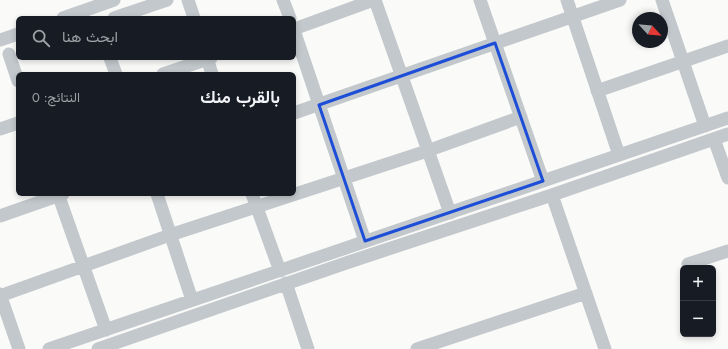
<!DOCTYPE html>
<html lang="ar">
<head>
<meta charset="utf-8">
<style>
  body { margin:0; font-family:Jost,Vazirmatn,sans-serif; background:#20242c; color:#f1f3f6; direction:rtl }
  .controls { position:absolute; right:12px; bottom:12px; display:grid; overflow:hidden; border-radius:6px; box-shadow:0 2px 6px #0003 }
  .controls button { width:36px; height:36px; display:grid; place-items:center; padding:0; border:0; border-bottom:1px solid #363941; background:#171b24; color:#f1f3f6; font:20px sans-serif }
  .compass { position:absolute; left:632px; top:12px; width:36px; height:36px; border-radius:50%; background:#171b24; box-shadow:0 2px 6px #0003; rotate:116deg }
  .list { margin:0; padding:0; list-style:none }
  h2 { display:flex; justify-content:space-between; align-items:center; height:52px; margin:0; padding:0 16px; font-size:17px }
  h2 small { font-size:13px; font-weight:400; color:#9ea1a6 }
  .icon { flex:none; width:22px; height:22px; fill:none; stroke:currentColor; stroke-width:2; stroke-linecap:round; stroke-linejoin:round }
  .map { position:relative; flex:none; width:728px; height:349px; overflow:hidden; direction:ltr }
  .search { position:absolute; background:#171b24; box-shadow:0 2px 6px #0003; left:16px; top:16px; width:280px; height:44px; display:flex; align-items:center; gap:10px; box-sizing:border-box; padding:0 14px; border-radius:6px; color:#9ea1a6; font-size:15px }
  .panel { position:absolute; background:#171b24; box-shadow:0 2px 6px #0003; left:16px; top:72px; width:280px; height:124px; border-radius:6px; direction:rtl }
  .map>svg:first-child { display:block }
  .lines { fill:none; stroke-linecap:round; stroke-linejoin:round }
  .street { stroke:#c3c8cc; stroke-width:13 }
  .marked { fill:none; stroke:#1d4ed8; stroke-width:3; stroke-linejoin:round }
</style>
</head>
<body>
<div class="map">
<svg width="728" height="349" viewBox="0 0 728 349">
  <rect width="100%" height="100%" fill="#fafaf8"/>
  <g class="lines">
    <path class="street" d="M188 0 194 18
      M283 0 290 18
      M375 0 450 213
      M480 0 543 181
      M567 0 619 155
      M662 0 705 126
      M63 18 114 0
      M114 18 167 0
      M294 29 374 0
      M294 30 365 241
      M0 40 18 34
      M9 54 18 81
      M110 58 116 74
      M207 58 212 74
      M163 74 211 58
      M597 91 728 46
      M294 113 620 0
      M0 129 18 123
      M714 139 728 178
      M58 194 106 330
      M157 194 192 300
      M252 194 280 271
      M552 195 605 349
      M0 216 63 194
      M688 264 728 251
      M286 283 308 349
      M0 294 19 349
      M0 296 170 235 427 151 521 117
      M49 349 728 118
      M98 349 349 262 552 195 728 134
      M417 349 586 293"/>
  </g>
  <path class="marked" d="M495 43 543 181 365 241 319 105Z"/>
</svg>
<div class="controls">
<button>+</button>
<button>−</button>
</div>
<svg class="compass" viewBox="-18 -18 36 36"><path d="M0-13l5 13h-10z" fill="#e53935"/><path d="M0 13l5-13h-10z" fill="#9ea1a6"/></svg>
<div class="search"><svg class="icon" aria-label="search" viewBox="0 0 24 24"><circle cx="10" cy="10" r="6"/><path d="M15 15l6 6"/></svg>ابحث هنا</div>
<section class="panel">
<h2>بالقرب منك<small>النتائج: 0</small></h2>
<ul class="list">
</ul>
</section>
</div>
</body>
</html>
